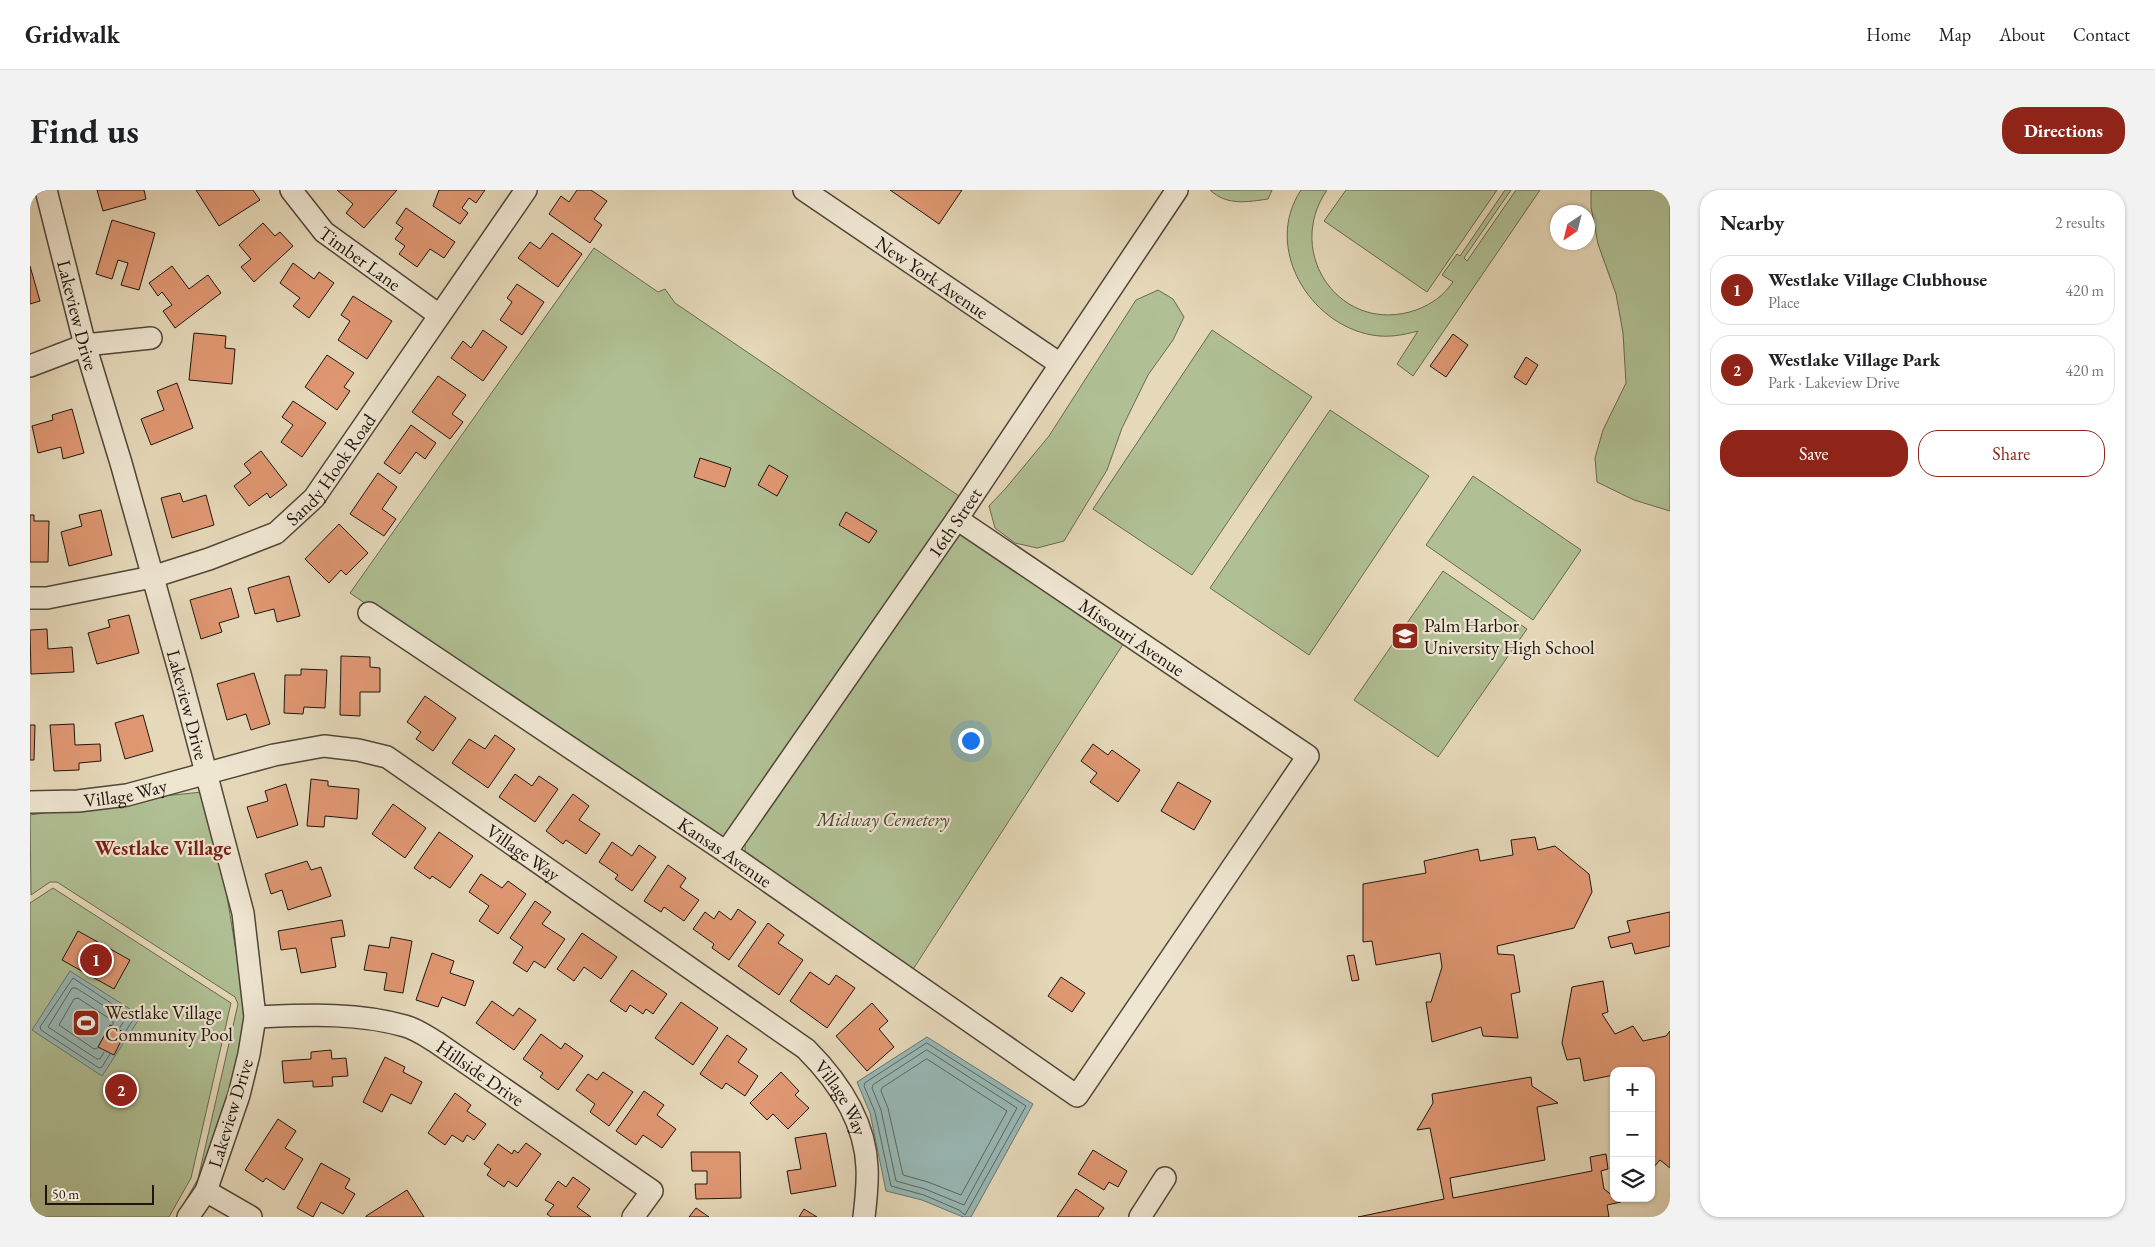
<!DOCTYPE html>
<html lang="en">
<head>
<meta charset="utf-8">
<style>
  body { margin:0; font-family:"EB Garamond",serif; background:#f2f2f2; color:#202124 }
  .controls { position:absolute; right:15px; bottom:15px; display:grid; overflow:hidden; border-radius:10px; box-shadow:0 1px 4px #0004 }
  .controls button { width:45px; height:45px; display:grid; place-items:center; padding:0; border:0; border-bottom:1px solid #e0e0e0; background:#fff; color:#202124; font:25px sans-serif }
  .compass { position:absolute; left:1520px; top:15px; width:45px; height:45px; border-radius:50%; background:#fff; box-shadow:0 1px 4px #0004; rotate:215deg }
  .scale { position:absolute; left:15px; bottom:12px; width:109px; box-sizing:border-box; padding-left:5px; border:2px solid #1f150e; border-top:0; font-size:14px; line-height:18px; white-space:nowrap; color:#1f150e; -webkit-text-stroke:4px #efe6d2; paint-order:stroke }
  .you { position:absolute; left:940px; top:550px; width:18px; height:18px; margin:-12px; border:4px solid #fff; border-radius:50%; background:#1a73e8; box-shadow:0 0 0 8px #1a73e833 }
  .badge { display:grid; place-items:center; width:32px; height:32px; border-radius:50%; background:#8f2418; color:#fff; font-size:16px; font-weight:700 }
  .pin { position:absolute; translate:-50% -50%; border:2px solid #fff; box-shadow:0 1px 5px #0006 }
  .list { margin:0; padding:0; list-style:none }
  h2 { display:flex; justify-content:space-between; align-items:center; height:65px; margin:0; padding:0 20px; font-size:21px }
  h2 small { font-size:16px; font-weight:400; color:#757577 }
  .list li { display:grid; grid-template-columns:32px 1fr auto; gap:15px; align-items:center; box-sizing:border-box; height:70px; margin:0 10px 10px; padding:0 10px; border:1px solid #e0e0e0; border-radius:20px }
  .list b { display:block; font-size:19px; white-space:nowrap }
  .list p { margin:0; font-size:16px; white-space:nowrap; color:#757577 }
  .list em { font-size:16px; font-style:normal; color:#757577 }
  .actions { display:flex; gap:10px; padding:15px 20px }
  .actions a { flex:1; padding:11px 0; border:1px solid #8f2418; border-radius:20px; text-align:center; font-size:18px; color:#8f2418 }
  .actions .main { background:#8f2418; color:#fff }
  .icon { flex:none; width:28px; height:28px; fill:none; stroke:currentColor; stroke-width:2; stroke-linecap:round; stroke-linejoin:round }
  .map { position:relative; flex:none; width:1640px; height:1027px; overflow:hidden; border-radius:20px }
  header { display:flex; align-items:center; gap:30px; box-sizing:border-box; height:70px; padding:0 25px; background:#fff; border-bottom:1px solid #e0e0e0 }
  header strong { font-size:24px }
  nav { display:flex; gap:28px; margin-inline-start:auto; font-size:18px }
  .intro { display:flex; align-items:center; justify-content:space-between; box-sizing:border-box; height:120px; padding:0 30px }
  h1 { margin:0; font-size:35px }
  .button { padding:12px 22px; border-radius:20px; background:#8f2418; color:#fff; font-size:18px; font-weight:700 }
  main { display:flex; gap:30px; padding:0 30px }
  aside { flex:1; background:#fff; border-radius:20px; box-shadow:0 1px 4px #0004 }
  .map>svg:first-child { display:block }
  .green { fill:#b0c094; stroke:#686a51 }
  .water { fill:#98b9b7; stroke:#687773 }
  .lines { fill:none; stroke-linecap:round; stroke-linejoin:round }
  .shore { stroke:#5c6762; stroke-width:1 }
  .building { fill:#e09873; stroke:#1f150e }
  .minor-casing { stroke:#514639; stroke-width:24 }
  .minor { stroke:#efe6d2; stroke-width:21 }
  .labels { text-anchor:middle; stroke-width:4.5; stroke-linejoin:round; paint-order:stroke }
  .street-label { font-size:19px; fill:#1f150e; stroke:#efe6d2 }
  .poi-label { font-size:19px; fill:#1f150e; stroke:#efe6d2; text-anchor:start }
  .park-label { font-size:19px; font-style:italic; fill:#4a4836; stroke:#efe6d2 }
  .neighbourhood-label { font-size:20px; font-weight:bold; fill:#7a1f14; stroke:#efe6d2 }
</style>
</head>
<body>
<header>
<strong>Gridwalk</strong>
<nav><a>Home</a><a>Map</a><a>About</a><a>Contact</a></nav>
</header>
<div class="intro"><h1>Find us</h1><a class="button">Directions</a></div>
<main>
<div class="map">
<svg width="1640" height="1027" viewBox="0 0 1640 1027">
  <rect width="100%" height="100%" fill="#e6d9ba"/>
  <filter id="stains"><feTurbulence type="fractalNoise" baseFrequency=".004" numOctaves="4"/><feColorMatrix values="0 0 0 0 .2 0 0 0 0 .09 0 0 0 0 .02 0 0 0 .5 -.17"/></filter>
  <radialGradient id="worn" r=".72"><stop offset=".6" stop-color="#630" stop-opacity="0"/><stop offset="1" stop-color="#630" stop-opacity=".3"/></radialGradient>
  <path class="green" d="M1180 0H1242L1238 9C1217 12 1197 16 1180 0Z
    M1271 0H1297C1253 64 1312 146 1386 120 1402 114 1413 106 1423 92L1412 85 1427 64 1430 66 1475 0H1481L1434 68 1437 71 1486 0H1510L1383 186 1367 174 1388 141C1373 145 1358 148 1342 145 1279 134 1233 57 1271 0Z
    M1316 0H1467L1397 102 1294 31Z
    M1561 0H1640V321L1604 310 1567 292 1565 268 1573 240 1596 193 1593 143 1586 104 1568 54 1561 17Z
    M564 58 628 102 635 99 645 113 932 308 694 651 338 412 336 414 320 403Z
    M1128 100 1143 109 1154 127 1143 150 1118 185 1092 238 1077 280 1034 351 1007 358 985 353 965 338 959 316 976 298 1019 246 1106 110Z
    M1182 140 1282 207 1162 385 1063 319Z
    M1300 220 1399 286 1279 465 1180 398Z
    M1443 286 1551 360 1503 430 1396 355Z
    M931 332 1099 445 880 784 715 668V641Z
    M1413 381 1497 439 1408 567 1324 510Z
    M172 602 192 676 217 828 211 864 169 997 149 1027H146L168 989 208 814 205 807 27 692H20L1 705 0 625 124 607Z
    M23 698 201 813 161 988 139 1027H0V713Z"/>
  <path class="water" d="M40 781 111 826 72 886 2 840Z
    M897 847 1003 914 941 1027H933L892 1010 856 1001 840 923 827 892Z"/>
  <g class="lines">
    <path class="shore" d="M897 853 996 916 935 1025 929 1020 894 1005 861 996 845 922 834 896 835 893Z
      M68 858 64 859 29 835 44 809 48 808 83 831V835
      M897 860 987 918 934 1015 895 999 866 991 851 920 842 898 843 895Z
      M74 862 70 869H67L18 837 42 798H46L93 828 94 831 89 839
      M80 864 72 877 69 878 11 840 10 837 43 788 102 827 103 830 95 842
      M897 869 977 921 931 1005 898 992 873 985 858 918 851 901 852 898Z"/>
  </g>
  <path class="building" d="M67 0H114L116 9 73 21Z
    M166 0H223L230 10 189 36Z
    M307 0H367L334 38 316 23 323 14Z
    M409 0H455L446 13 439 8 432 18 438 23 430 34 403 16Z
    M547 0H561L577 11 564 29 572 35 560 53 519 24 531 6 539 12Z
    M860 0H932L909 34Z
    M376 18 425 52 414 68 400 59 387 77 369 64 375 56 365 49 373 38 366 33Z
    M82 30 125 43 109 100 91 95 98 73 88 70 82 89 66 84Z
    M233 33 245 46 250 42 263 56 224 92 211 77 221 69 209 55Z
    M522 43 552 64 528 97 488 68 500 52 510 59Z
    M263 73 284 89 289 82 304 93 279 128 263 116 270 108 250 93Z
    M0 76 10 111 0 114Z
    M142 76 159 99 178 85 191 103 145 138 133 121 142 115 132 102 128 106 119 93Z
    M487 94 514 112 492 145 470 130 482 112 477 108Z
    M323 106 362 131 337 169 308 150 320 131 311 125Z
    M453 140 477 157 453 191 421 168 433 151 441 158Z
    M164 143 196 146 195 158 205 159 202 194 159 190Z
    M1423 144 1438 155 1416 187 1400 176Z
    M297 165 324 183 314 197 320 201 307 220 275 197Z
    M1496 167 1508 175 1496 195 1484 187Z
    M408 186 436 205 422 224 433 232 420 249 382 222Z
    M147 193 163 238 121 255 111 229 134 220 127 201Z
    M263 211 296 233 272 267 251 252 263 235 252 227Z
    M42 219 54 263 33 269 31 257 8 263 2 236 23 230 22 225Z
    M381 235 406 253 395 269 386 262 370 284 354 273Z
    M231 261 257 295 240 308 237 303 219 316 204 296 221 283 214 274Z
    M670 268 701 278 695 297 664 287Z
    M739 275 758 286 747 306 728 295Z
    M348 283 367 297 352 319 366 329 354 346 320 324Z
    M150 303 153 312 176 305 184 335 142 348 131 308Z
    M71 320 82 365 39 376 31 342 52 336 49 325Z
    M816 322 847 341 839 353 809 335Z
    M0 325H4V331H19L18 372H0Z
    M309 334 338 363 316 385 311 380 299 393 275 369Z
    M259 386 270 426 247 432 244 419 225 424 218 398Z
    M201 398 209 427 189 433 192 442 171 449 160 410Z
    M99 425 109 463 67 474 58 443 80 437 78 430Z
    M17 439 18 459 42 457 44 482 1 484 0 440Z
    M311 466 340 467V477L350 478V502H330V526L310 525Z
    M271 479 297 480 295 518 274 517 273 524 254 523 255 485H271Z
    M224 483 240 534 221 540 216 524 197 530 187 494Z
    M395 506 426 528 403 561 386 549 391 542 377 532Z
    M113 525 123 561 95 569 85 533Z
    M44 534 45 555 70 554 71 571 49 573V580L24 581 20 535Z
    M0 535H5L4 570H0Z
    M465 545 485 559 458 598 422 573 439 549 455 559Z
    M1063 554 1078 565 1082 560 1110 580 1088 612 1060 592 1067 583 1051 571Z
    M485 584 502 596 509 586 528 599 505 632 469 607Z
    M281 589 298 591V596L329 599 327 629 295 626 294 637 277 636Z
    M1148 592 1181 611 1164 640 1131 621Z
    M256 594 268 635 227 648 217 617 238 611 235 601Z
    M543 604 559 616 549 630 570 644 556 664 536 650 533 654 516 641Z
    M363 614 396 638 375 668 342 644Z
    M409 642 443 666 420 698 402 686 400 689 384 678Z
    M1505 647 1508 660 1525 656 1559 684 1562 702 1544 738 1467 756 1468 764 1484 765 1490 802 1481 804 1488 848 1453 846 1451 837 1402 852 1396 812H1401L1412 777 1410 763 1346 775 1342 751 1333 752V694L1396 683 1394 671 1448 659 1450 671 1483 665 1481 650Z
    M582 652 602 666 609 655 626 667 602 701 585 689 588 685 569 672Z
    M277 671 281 680 291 677 301 706 258 720 252 700 241 704 235 684Z
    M638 675 656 688 650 697 669 710 654 731 634 717 631 722 614 711Z
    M451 684 472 698 478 691 496 704 468 744 449 731 459 716 439 702Z
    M505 711 521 722 512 734 535 749 515 778 504 771 497 782 483 773 493 757 480 748Z
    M708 719 726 732 699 770 682 758 684 754 663 739 675 722 684 729 689 721 701 730Z
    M1640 722V756L1605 764 1602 753 1581 758 1578 747 1600 742 1597 731Z
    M312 730 315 746 301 748 306 777 271 783 266 758 251 760 248 741Z
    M738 733 754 745 748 753 773 770 749 805 708 776Z
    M48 741 100 770 84 799 32 770Z
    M552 743 587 767 571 789 554 777 544 791 527 779Z
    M361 747 382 751 373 803 354 800 357 783 334 780 339 755 359 758Z
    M402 763 424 771 420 783 444 791 435 816 412 807 408 817 386 810Z
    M1324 765 1329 790 1322 791 1317 766Z
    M602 780 637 804 623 824 616 819 613 824 600 815 596 822 580 811Z
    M780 782 799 795 806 785 825 798 797 838 760 811Z
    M1031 787 1055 803 1042 822 1018 806Z
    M1573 791 1578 822 1572 824 1585 844 1603 836 1613 851 1636 846 1640 841V978L1630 970 1623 978 1621 972V881H1584V885L1554 891 1550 868 1537 870 1532 853 1542 797Z
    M462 811 483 826 489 818 506 830 484 860 446 833Z
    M651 812 688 838 663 875 625 848Z
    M842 813 858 831 849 839 864 857 837 881 806 846Z
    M80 835 95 843 84 865 68 857Z
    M511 844 531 859 535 853 553 866 528 900 510 887 513 883 493 869Z
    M697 845 717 859 708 872 728 886 715 906 696 893 692 899 670 884Z
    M301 860 302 869 316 868 318 886 302 887 303 896 283 897V891L254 893 252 871 281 869V862Z
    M355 867 375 877 373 882 392 892 381 914 361 904 352 922 333 912Z
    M573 882 603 902 579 936 560 922 565 914 546 900 558 884 567 890Z
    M751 882 769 901 765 905 779 918 758 939 743 924 737 930 720 913Z
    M1501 887 1502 896 1528 913 1507 917 1515 970 1420 988 1423 1008 1562 981 1560 967 1576 964 1578 979 1571 981 1574 999 1591 1012 1577 1015 1579 1027H1328L1414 1009 1400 938 1387 940 1403 913 1402 904Z
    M614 901 634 915 627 925 646 939 632 958 613 945 606 955 586 941Z
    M425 903 441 915 437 921 456 934 444 950 437 945 433 952 422 945 415 955 398 943Z
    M248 929 266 941 255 958 273 969 254 1000 236 988 233 992 215 980Z
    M796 943 806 996 761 1004 757 981 771 979 765 948Z
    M496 953 511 964 487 997 478 991 474 997 457 985 461 979 454 974 468 954 482 964 484 960 488 963Z
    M1063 960 1097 981 1088 997 1079 992 1074 1000 1048 984Z
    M661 962H710L711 1008 666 1009 665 994H677V981H662Z
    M291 973 320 989 315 998 325 1004 313 1024 291 1012 283 1027 267 1018Z
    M543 987 560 999 547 1017 561 1027H521L517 1024 524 1015 515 1010 528 991 536 997Z
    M1046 999 1074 1018 1068 1027H1027Z
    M377 1000 394 1027H336V1026Z
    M666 1018 679 1027H659Z
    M774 1019 787 1027H769Z"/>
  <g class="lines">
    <g class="minor-casing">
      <g id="minor">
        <path id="s1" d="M16 0 55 155 91 273 150 484 213 723 225 827 219 864 209 905 176 1001 158 1027"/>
        <path id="s2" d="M261 0 294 42 409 125"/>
        <path id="s3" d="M774 0 1030 174"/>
        <path d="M0 176 55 155 121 148"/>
        <path id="s4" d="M0 408H17L122 387 179 369 246 343 284 308 496 0"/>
        <path id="s5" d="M339 423 696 662 1047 906 1278 566 927 329"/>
        <path id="s6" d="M0 612 48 611 97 605 244 565 294 556 328 560 357 567 776 859C808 891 835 930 837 977 838 994 836 1010 834 1027"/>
        <path id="s7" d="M696 662 927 329 1147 0"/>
        <path id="s8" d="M225 827C275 825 327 822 375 836 386 839 396 846 406 852L622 1001 603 1027"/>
        <path d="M176 1001 221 1027"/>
        <path d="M1110 1027 1135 988"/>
      </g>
    </g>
    <use href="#minor" class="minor"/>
  </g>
  <defs>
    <g id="school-square" transform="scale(1.4375)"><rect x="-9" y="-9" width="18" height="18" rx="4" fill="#8f2418" stroke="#efe6d2"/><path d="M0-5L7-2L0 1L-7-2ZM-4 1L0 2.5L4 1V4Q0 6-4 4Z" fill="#fff"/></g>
    <g id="stadium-square" transform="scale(1.4375)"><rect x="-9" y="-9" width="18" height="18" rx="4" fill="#8f2418" stroke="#efe6d2"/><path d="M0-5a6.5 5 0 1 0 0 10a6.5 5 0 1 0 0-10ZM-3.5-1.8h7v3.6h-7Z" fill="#fff"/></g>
  </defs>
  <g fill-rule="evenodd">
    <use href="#school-square" x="1375" y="446"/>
    <use href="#stadium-square" x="56" y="833"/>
  </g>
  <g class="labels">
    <g class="street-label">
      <text dy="7" stroke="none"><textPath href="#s2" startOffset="98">Timber Lane</textPath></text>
      <text dy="7" stroke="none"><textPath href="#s3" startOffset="155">New York Avenue</textPath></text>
      <text dy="7" stroke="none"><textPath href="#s1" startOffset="129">Lakeview Drive</textPath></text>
      <text dy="7" stroke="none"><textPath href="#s4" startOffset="340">Sandy Hook Road</textPath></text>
      <text dy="7" stroke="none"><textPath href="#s7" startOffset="401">16th Street</textPath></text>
      <text transform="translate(1102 447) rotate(34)" y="7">Missouri Avenue</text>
      <text dy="7" stroke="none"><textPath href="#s1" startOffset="534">Lakeview Drive</textPath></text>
      <text dy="7" stroke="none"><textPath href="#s6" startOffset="96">Village Way</textPath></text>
      <text dy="7" stroke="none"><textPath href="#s6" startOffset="531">Village Way</textPath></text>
      <text dy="7" stroke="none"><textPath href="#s5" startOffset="429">Kansas Avenue</textPath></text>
      <text dy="7" stroke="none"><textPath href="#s8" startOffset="240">Hillside Drive</textPath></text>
      <text dy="7" stroke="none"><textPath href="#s6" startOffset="936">Village Way</textPath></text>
      <text transform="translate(200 923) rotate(-73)" y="7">Lakeview Drive</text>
    </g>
    <g class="poi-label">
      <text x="1394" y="442">Palm Harbor<tspan x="1394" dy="22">University High School</tspan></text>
      <text x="75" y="829">Westlake Village<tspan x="75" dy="22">Community Pool</tspan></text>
    </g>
    <g class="park-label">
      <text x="853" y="636">Midway Cemetery</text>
    </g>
    <g class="neighbourhood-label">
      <text x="133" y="665">Westlake Village</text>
    </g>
  </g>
  <rect width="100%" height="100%" filter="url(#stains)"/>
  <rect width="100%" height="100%" fill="url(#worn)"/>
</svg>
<div class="controls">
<button>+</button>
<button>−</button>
<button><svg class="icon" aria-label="layers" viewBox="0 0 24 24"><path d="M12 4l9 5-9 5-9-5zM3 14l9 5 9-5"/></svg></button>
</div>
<svg class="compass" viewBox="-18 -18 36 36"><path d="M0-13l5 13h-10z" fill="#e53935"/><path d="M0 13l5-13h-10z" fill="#757577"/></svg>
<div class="scale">50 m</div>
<div class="you"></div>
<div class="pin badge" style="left:66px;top:770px">1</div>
<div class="pin badge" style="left:91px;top:900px">2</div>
</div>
<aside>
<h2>Nearby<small>2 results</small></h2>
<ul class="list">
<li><span class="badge">1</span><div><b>Westlake Village Clubhouse</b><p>Place</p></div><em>420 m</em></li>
<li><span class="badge">2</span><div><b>Westlake Village Park</b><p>Park · Lakeview Drive</p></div><em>420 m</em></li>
</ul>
<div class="actions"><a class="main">Save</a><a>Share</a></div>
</aside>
</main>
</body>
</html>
